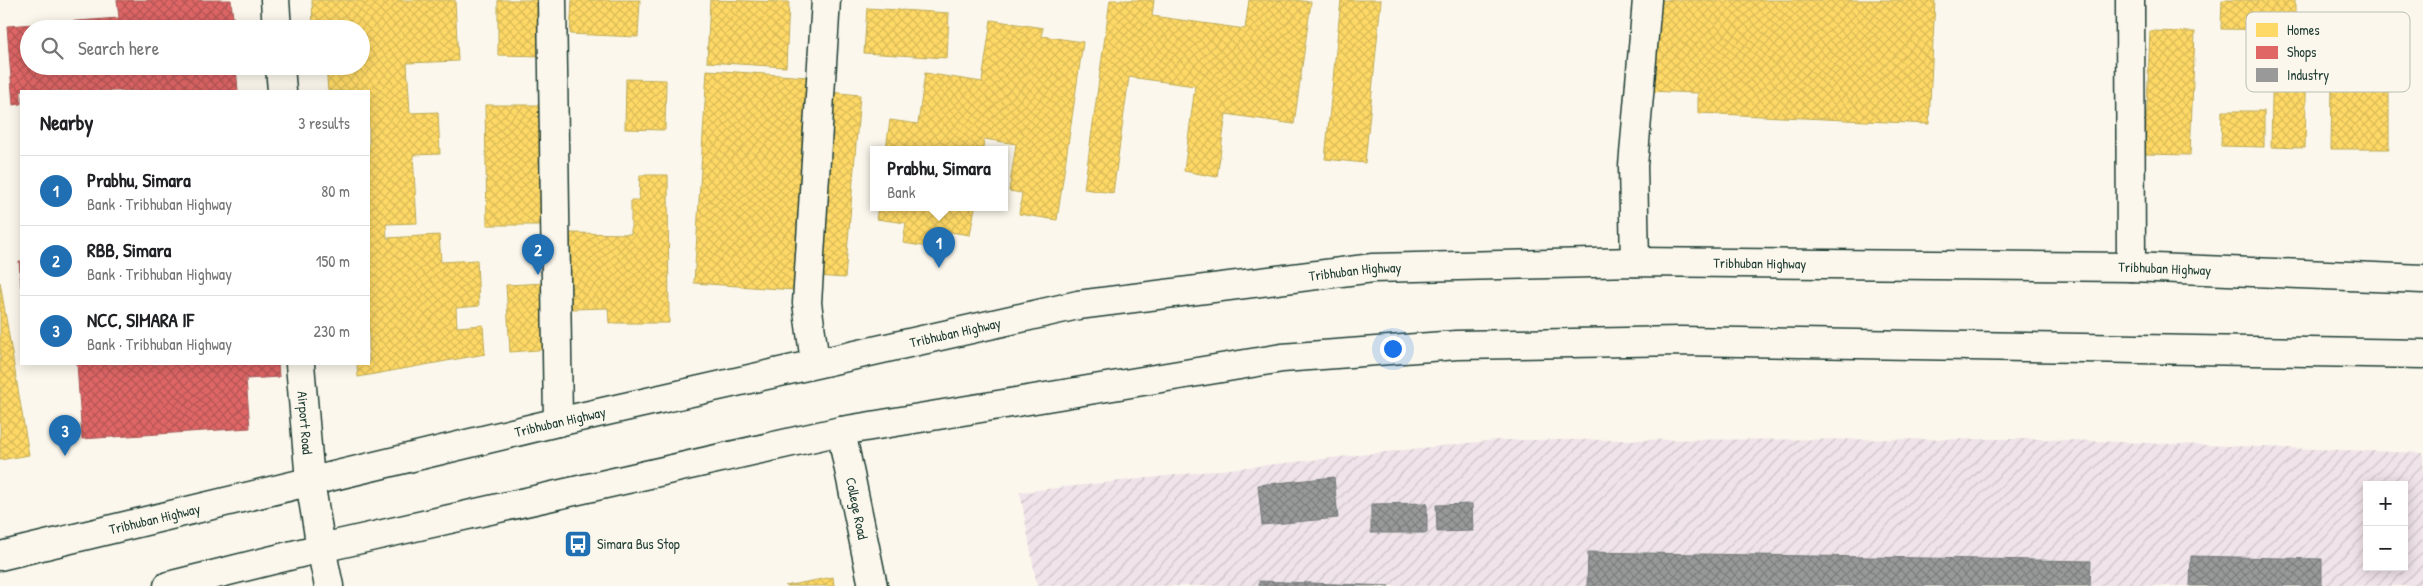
<!DOCTYPE html>
<html lang="en">
<head>
<meta charset="utf-8">
<style>
  body { margin:0; font-family:"Patrick Hand",sans-serif; background:#f2f2f2; color:#202124 }
  .controls { position:absolute; right:15px; bottom:15px; display:grid; overflow:hidden; border-radius:0px; box-shadow:0 2px 12px #0003 }
  .controls button { width:45px; height:45px; display:grid; place-items:center; padding:0; border:0; border-bottom:1px solid #e0e0e0; background:#fff; color:#202124; font:25px sans-serif }
  .you { position:absolute; left:1392px; top:348px; width:18px; height:18px; margin:-12px; border:4px solid #fff; border-radius:50%; background:#1a73e8; box-shadow:0 0 0 8px #1a73e833 }
  .badge { display:grid; place-items:center; width:32px; height:32px; border-radius:50%; background:#1f6fb2; color:#fff; font-size:16px; font-weight:700 }
  .pin { position:absolute; translate:-50% -41px; filter:drop-shadow(0 1px 2px #0008) }
  .pin::after { content:''; position:absolute; top:26px; width:18px; height:15px; background:inherit; clip-path:polygon(0 0,100% 0,50% 100%) }
  .popup { position:absolute; left:870px; top:146px; width:138px; height:65px; box-sizing:border-box; display:grid; place-content:center; border-radius:0px; background:#fff; filter:drop-shadow(0 1px 4px #0005); font-size:16px; white-space:nowrap; color:#757577 }
  .popup b { font-size:19px; color:#202124 }
  .popup::after { content:''; position:absolute; left:50%; top:100%; margin-left:-10px; border:10px solid transparent; border-top-color:#fff }
  .list { margin:0; padding:0; list-style:none }
  h2 { display:flex; justify-content:space-between; align-items:center; height:65px; margin:0; padding:0 20px; font-size:21px }
  h2 small { font-size:16px; font-weight:400; color:#757577 }
  .list li { display:grid; grid-template-columns:32px 1fr auto; gap:15px; align-items:center; box-sizing:border-box; height:70px; padding:0 20px; border-top:1px solid #e0e0e0 }
  .list b { display:block; font-size:19px; white-space:nowrap }
  .list p { margin:0; font-size:16px; white-space:nowrap; color:#757577 }
  .list em { font-size:16px; font-style:normal; color:#757577 }
  .icon { flex:none; width:28px; height:28px; fill:none; stroke:currentColor; stroke-width:2; stroke-linecap:round; stroke-linejoin:round }
  .map { position:relative; flex:none; width:2423px; height:586px; overflow:hidden }
  .search { position:absolute; background:#fff; box-shadow:0 2px 12px #0003; left:20px; top:20px; width:350px; height:55px; display:flex; align-items:center; gap:12px; box-sizing:border-box; padding:0 18px; border-radius:28px; color:#757577; font-size:19px }
  .panel { position:absolute; background:#fff; box-shadow:0 2px 12px #0003; left:20px; top:90px; width:350px; height:275px; border-radius:0px }
  .map>svg:first-child { display:block }
  .industrial { fill:url(#industrial-furrows); fill-rule:evenodd }
  .homes { fill:url(#homes-cross-hatch); stroke:#bcaa57 }
  .shops { fill:url(#shops-cross-hatch); stroke:#a65a57 }
  .industry { fill:url(#industry-cross-hatch); stroke:#747d7b }
  .lines { fill:none; stroke-linecap:round; stroke-linejoin:round }
  .minor-casing { stroke:#1f3d34; stroke-width:31 }
  .trunk-casing { stroke:#1f3d34; stroke-width:31 }
  .minor { stroke:#fbf7ec; stroke-width:28 }
  .trunk { stroke:#fbf7ec; stroke-width:28 }
  .labels { text-anchor:middle; stroke-width:5; stroke-linejoin:round; paint-order:stroke }
  .street-label { font-size:14px; fill:#1f3d34; stroke:#fbf7ec }
  .poi-label { font-size:14px; fill:#1f3d34; stroke:#fbf7ec; text-anchor:start }
  .key { fill:#fbf7ec; stroke:#b9bfb5; stroke-width:1 }
  .key-label { font-size:14px; fill:#1f3d34 }
</style>
</head>
<body>
<div class="map">
<svg width="2423" height="586" viewBox="0 0 2423 586">
  <defs>
    <pattern id="industrial-furrows" width="10" height="10" patternUnits="userSpaceOnUse" patternTransform="scale(1.25)"><rect width="10" height="10" fill="#f0e3e9"/><path d="M-1 1l2-2M0 10L10 0M9 11l2-2" fill="none" stroke="#cdc4c8"/></pattern>
    <pattern id="homes-cross-hatch" width="8" height="8" patternUnits="userSpaceOnUse" patternTransform="scale(1.25)"><rect width="8" height="8" fill="#ffd966"/><path d="M0 0l8 8M0 8l8-8" fill="none" stroke="#dabb59"/></pattern>
    <pattern id="shops-cross-hatch" width="8" height="8" patternUnits="userSpaceOnUse" patternTransform="scale(1.25)"><rect width="8" height="8" fill="#e06666"/><path d="M0 0l8 8M0 8l8-8" fill="none" stroke="#b55555"/></pattern>
    <pattern id="industry-cross-hatch" width="8" height="8" patternUnits="userSpaceOnUse" patternTransform="scale(1.25)"><rect width="8" height="8" fill="#999"/><path d="M0 0l8 8M0 8l8-8" fill="none" stroke="#7c7e7e"/></pattern>
  </defs>
  <rect width="100%" height="100%" fill="#fbf7ec"/>
  <filter id="ink" filterUnits="userSpaceOnUse"><feTurbulence type="fractalNoise" baseFrequency=".02" numOctaves="2"/><feDisplacementMap in="SourceGraphic" scale="10" xChannelSelector="R" yChannelSelector="G"/><feConvolveMatrix kernelMatrix="1 2 1 2 8 2 1 2 1" color-interpolation-filters="sRGB"/></filter>
  <g filter="url(#ink)">
    <path class="industrial" d="M2037 439 2423 453V586H1037L1020 492 1496 440ZM2367 485H2404V567H2367Z"/>
    <path class="homes" d="M312 0H455L458 61 407 63 410 113 438 112 440 154 413 155 417 223 386 224 387 238 439 235 441 262 477 260 479 306 456 308 457 327 483 325 485 354 358 377 357 364H369V91H328L326 66H361V29H313Z
      M498 0H545L544 56 498 55Z
      M572 0H640L638 37 570 34Z
      M710 0 789 2 786 67 707 62Z
      M1110 0H1154L1152 16 1245 29 1249 0H1294L1311 2 1294 124 1226 114 1217 177 1184 171 1195 86 1129 77 1113 193 1084 189Z
      M1341 0H1381L1365 163 1325 159Z
      M1652 0H1935L1929 124 1698 113V93L1648 91Z
      M2222 0H2295V30L2221 29Z
      M867 8 949 13 947 58 864 53Z
      M991 20 1043 28 1041 36 1083 42 1057 220 1019 214 1022 193 1009 191 1016 144 984 139 983 149H886L890 120 918 124 925 73 982 82Z
      M2150 31 2195 32 2190 155 2145 154Z
      M2394 32V68L2352 69V33Z
      M2273 51 2307 52 2305 148 2271 147Z
      M707 70 808 77 794 290 694 283Z
      M626 79 666 80 665 130 625 129Z
      M2332 82 2389 83V149H2331Z
      M830 92 860 95 845 278 816 276Z
      M485 105H543L544 225H487Z
      M2222 111H2264V147L2221 146Z
      M640 175H668L669 323H609L608 308 571 309 570 233 631 234V200H639Z
      M878 207H975L970 235 943 231 941 249 903 243 906 223 876 219Z
      M0 282 29 455 0 460Z
      M546 283 551 349 510 352 506 285Z
      M833 577 834 586H785Z"/>
    <path class="shops" d="M117 0H231L234 29H29V66H236L238 91H21V104L13 105 7 26 119 18Z
      M19 261H21V287Z
      M77 364H278L279 377 246 379 250 428 82 439Z"/>
    <path class="industry" d="M1334 477 1338 518 1262 525 1258 485Z
      M1427 503V533H1371V504Z
      M1472 504 1473 531 1437 532 1436 505Z
      M1588 552 2091 561 2090 586H1587Z
      M2191 556 2322 559V586H2190Z
      M1259 581 1389 586H1259Z"/>
    <g class="lines">
      <g class="minor-casing">
        <g id="minor">
          <path d="M275 0 277 29"/>
          <path d="M552 0 558 422"/>
          <path d="M2130 0 2131 267"/>
          <path d="M280 66 282 91"/>
          <path d="M1635 262 1633 166 1647 0"/>
          <path d="M815 362 807 303 826 0"/>
          <path id="s1" d="M300 364 310 481"/>
          <path id="s2" d="M841 431 873 586"/>
          <path d="M321 548 329 586"/>
        </g>
      </g>
      <g class="trunk-casing">
        <g id="trunk">
          <path d="M310 481 321 548"/>
          <path id="s3" d="M0 556 558 422 1078 305 1373 268 1635 262 2131 267 2423 279"/>
          <path d="M168 586 321 548 841 431 1282 358 1457 345 1681 341 2423 354"/>
        </g>
      </g>
      <use href="#minor" class="minor"/>
      <use href="#trunk" class="trunk"/>
    </g>
  </g>
  <defs>
    <g id="bus-square" transform="scale(1.4375)"><rect x="-9" y="-9" width="18" height="18" rx="4" fill="#1f6fb2" stroke="#fbf7ec"/><path d="M-5-6H5V4H4V6H2V4H-2V6H-4V4H-5ZM-3.5-4V0h7V-4ZM-3.5 1.2v1.5H-2V1.2ZM2 1.2v1.5H3.5V1.2Z" fill="#fff"/></g>
  </defs>
  <g fill-rule="evenodd">
    <use href="#bus-square" x="578" y="544"/>
  </g>
  <g class="labels">
    <g class="street-label">
      <text dy="5" stroke="none"><textPath href="#s3" startOffset="1791">Tribhuban Highway</textPath></text>
      <text dy="5" stroke="none"><textPath href="#s3" startOffset="2196">Tribhuban Highway</textPath></text>
      <text dy="5" stroke="none"><textPath href="#s3" startOffset="1386">Tribhuban Highway</textPath></text>
      <text dy="5" stroke="none"><textPath href="#s3" startOffset="981">Tribhuban Highway</textPath></text>
      <text dy="5" stroke="none"><textPath href="#s3" startOffset="576">Tribhuban Highway</textPath></text>
      <text dy="5" stroke="none"><textPath href="#s1" startOffset="59">Airport Road</textPath></text>
      <text dy="5" stroke="none"><textPath href="#s2" startOffset="79">College Road</textPath></text>
      <text dy="5" stroke="none"><textPath href="#s3" startOffset="159">Tribhuban Highway</textPath></text>
    </g>
    <g class="poi-label">
      <text x="597" y="549">Simara Bus Stop</text>
    </g>
  </g>
  <rect x="2246" y="12" width="164" height="80" rx="8" class="key"/>
  <rect x="2256" y="23" width="22" height="14" fill="#ffd966"/>
  <rect x="2256" y="46" width="22" height="13" fill="#e06666"/>
  <rect x="2256" y="68" width="22" height="14" fill="#999"/>
  <g class="key-label">
    <text x="2287" y="35">Homes</text>
    <text x="2287" y="57">Shops</text>
    <text x="2287" y="80">Industry</text>
  </g>
</svg>
<div class="controls">
<button>+</button>
<button>−</button>
</div>
<div class="you"></div>
<div class="pin badge" style="left:939px;top:268px">1</div>
<div class="popup"><b>Prabhu, Simara</b>Bank</div>
<div class="pin badge" style="left:538px;top:275px">2</div>
<div class="pin badge" style="left:65px;top:456px">3</div>
<div class="search"><svg class="icon" aria-label="search" viewBox="0 0 24 24"><circle cx="10" cy="10" r="6"/><path d="M15 15l6 6"/></svg>Search here</div>
<section class="panel">
<h2>Nearby<small>3 results</small></h2>
<ul class="list">
<li><span class="badge">1</span><div><b>Prabhu, Simara</b><p>Bank · Tribhuban Highway</p></div><em>80 m</em></li>
<li><span class="badge">2</span><div><b>RBB, Simara</b><p>Bank · Tribhuban Highway</p></div><em>150 m</em></li>
<li><span class="badge">3</span><div><b>NCC, SIMARA IF</b><p>Bank · Tribhuban Highway</p></div><em>230 m</em></li>
</ul>
</section>
</div>
</body>
</html>
